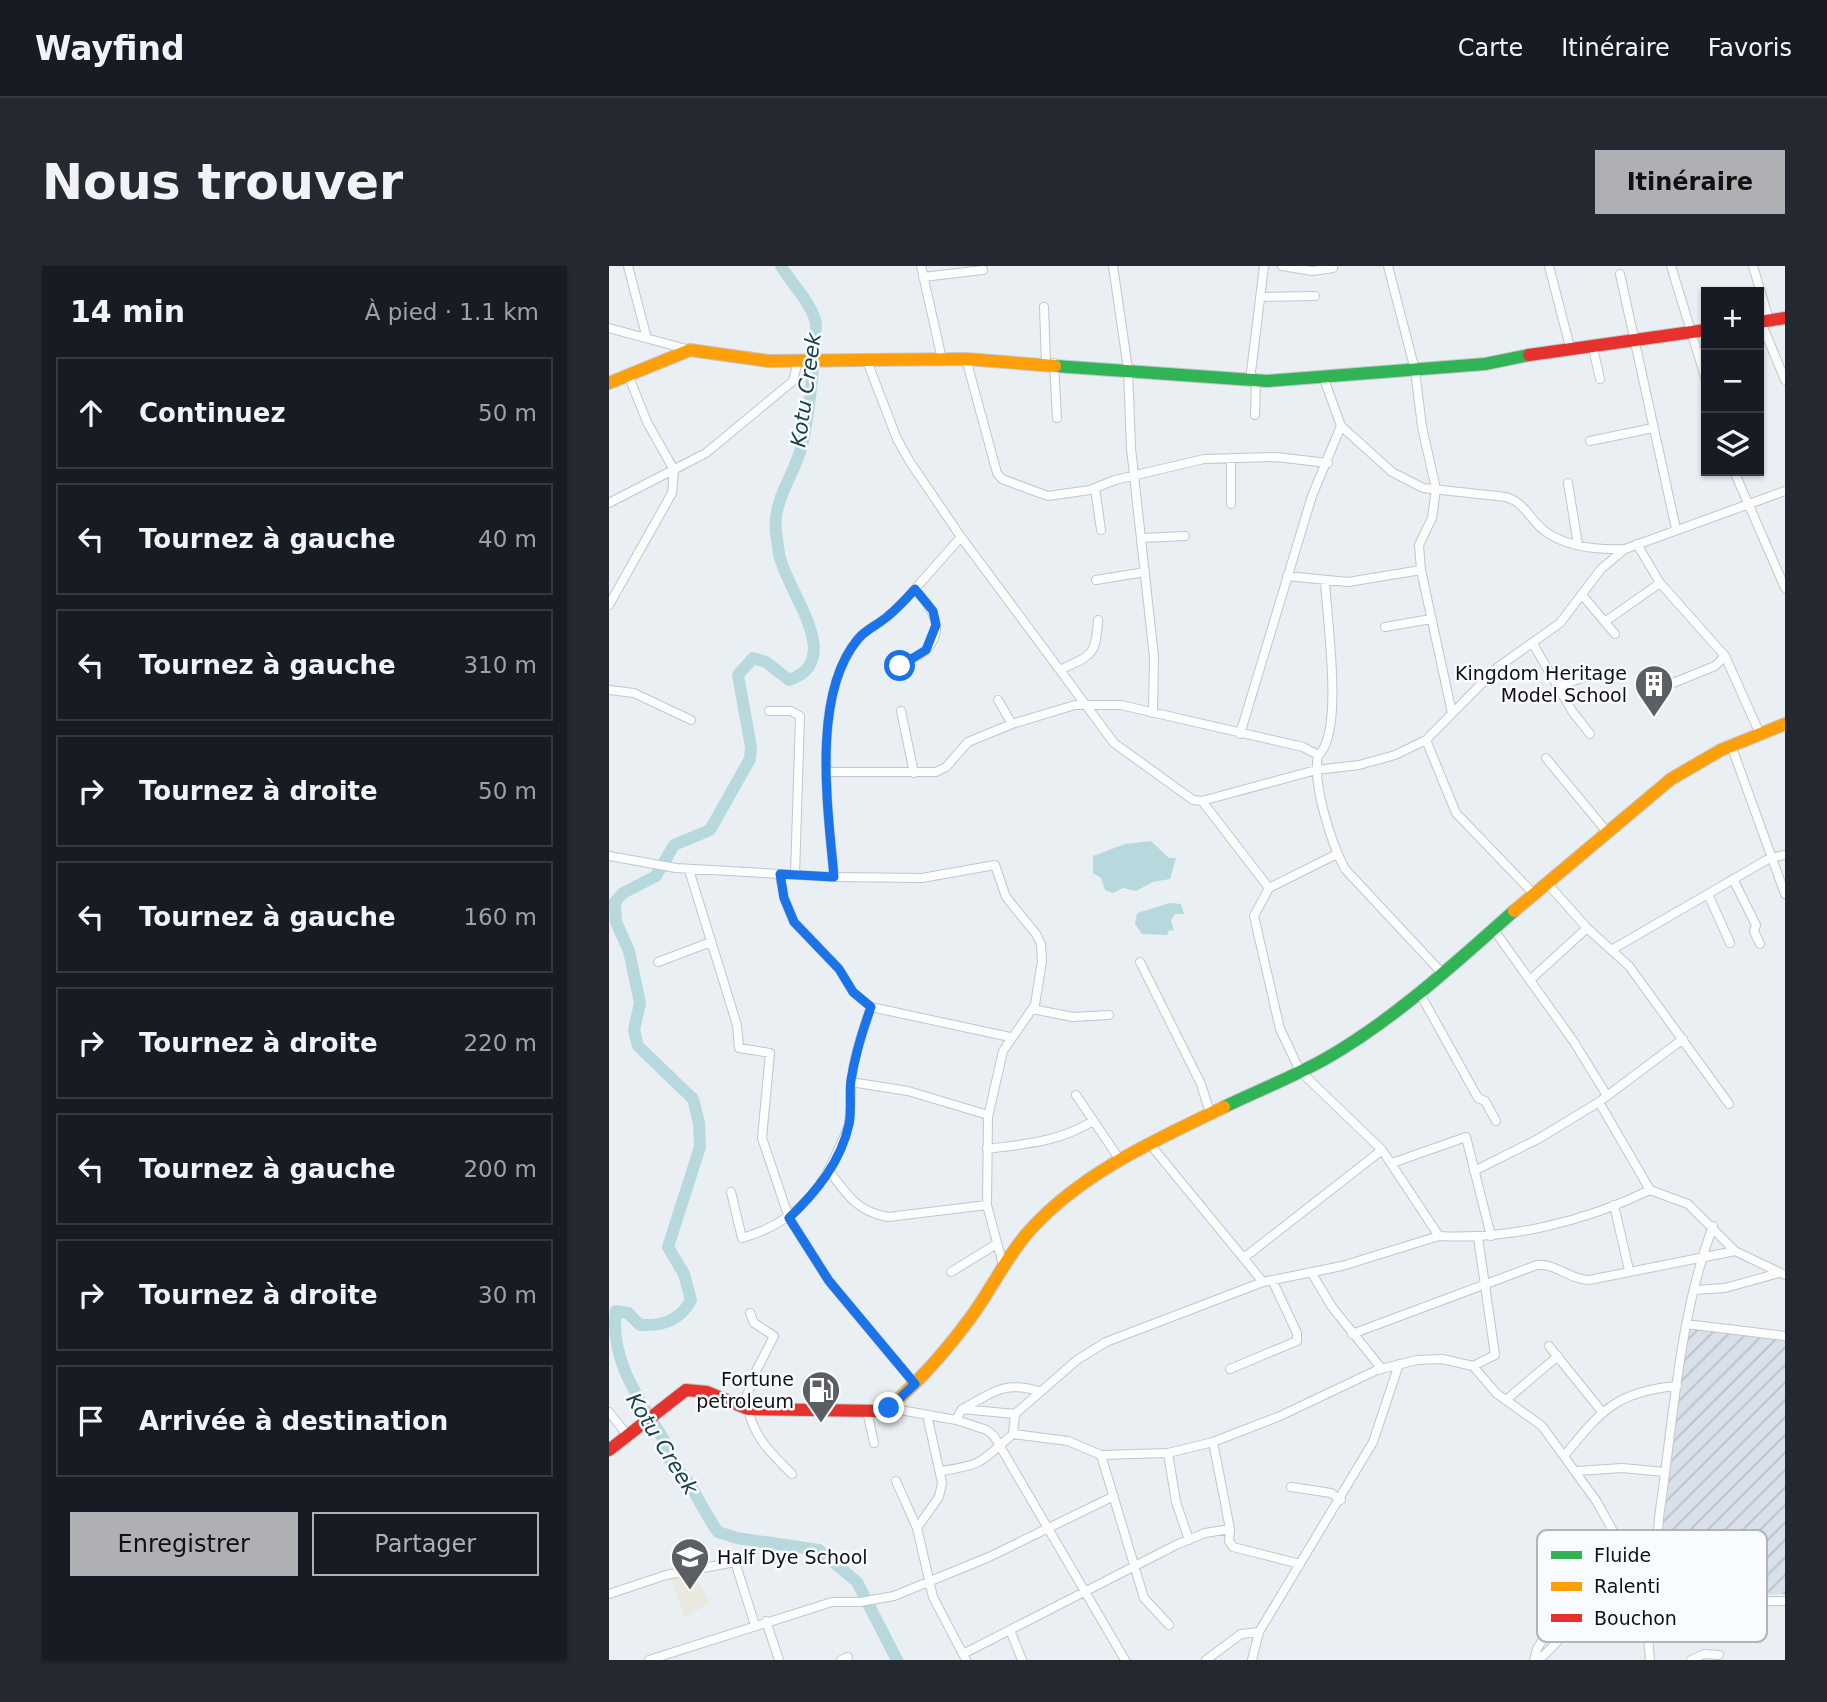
<!DOCTYPE html>
<html lang="fr">
<head>
<meta charset="utf-8">
<style>
  body { margin:0; font-family:"DejaVu Sans",sans-serif; background:#242831; color:#f1f3f6 }
  .controls { position:absolute; right:21px; top:21px; display:grid; overflow:hidden; border-radius:0px; box-shadow:0 2px 5px #0004 }
  .controls button { width:63px; height:63px; display:grid; place-items:center; padding:0; border:0; border-bottom:2px solid #363941; background:#171b24; color:#f1f3f6; font:35px sans-serif }
  .stop { position:absolute; width:21px; height:21px; margin:-16px; border:5px solid #1a73e8; border-radius:50%; background:#fff }
  .stop.end { background:#1a73e8; border-color:#fff; box-shadow:0 2px 7px #0008 }
  .list { margin:0; padding:0; list-style:none }
  h2 { display:flex; justify-content:space-between; align-items:center; height:91px; margin:0; padding:0 28px; font-size:30px }
  h2 small { font-size:23px; font-weight:400; color:#9ea1a6 }
  .list li { display:grid; grid-template-columns:46px 1fr auto; gap:21px; align-items:center; box-sizing:border-box; height:112px; margin:0 14px 14px; padding:0 14px; border:2px solid #363941; border-radius:0px }
  .list b { display:block; font-size:26px; white-space:nowrap }
  .list em { font-size:23px; font-style:normal; color:#9ea1a6 }
  .actions { display:flex; gap:14px; padding:21px 28px }
  .actions a { flex:1; padding:16px 0; border:2px solid #aeb0b3; border-radius:0px; text-align:center; font-size:24px; color:#aeb0b3 }
  .actions .main { background:#aeb0b3; color:#111 }
  .icon { flex:none; width:38px; height:38px; fill:none; stroke:currentColor; stroke-width:2; stroke-linecap:round; stroke-linejoin:round }
  .map { position:relative; flex:none; width:1176px; height:1394px; overflow:hidden; border-radius:0px }
  header { display:flex; align-items:center; gap:42px; box-sizing:border-box; height:98px; padding:0 35px; background:#171b24; border-bottom:2px solid #363941 }
  header strong { font-size:33px }
  nav { display:flex; gap:38px; margin-inline-start:auto; font-size:24px }
  .intro { display:flex; align-items:center; justify-content:space-between; box-sizing:border-box; height:168px; padding:0 42px }
  h1 { margin:0; font-size:49px }
  .button { padding:18px 32px; border-radius:0px; background:#aeb0b3; color:#111; font-size:24px; font-weight:700 }
  main { display:flex; gap:42px; padding:0 42px }
  aside { flex:1; background:#171b24; border-radius:0px; box-shadow:0 2px 5px #0004 }
  .map>svg:first-child { display:block }
  .industrial { fill:url(#industrial-furrows) }
  .education { fill:#ebe8df }
  .water { fill:#b7d9de }
  .lines { fill:none; stroke-linecap:round; stroke-linejoin:round }
  .river { stroke:#b7d9de; stroke-width:12 }
  .street-casing { stroke:#c3c6ca; stroke-width:10 }
  .fast-casing { stroke:#c3c6ca; stroke-width:14 }
  .slow-casing { stroke:#c3c6ca; stroke-width:14 }
  .jam-casing { stroke:#c3c6ca; stroke-width:14 }
  .street { stroke:#fcfdfd; stroke-width:8 }
  .fast { stroke:#30b455; stroke-width:12 }
  .slow { stroke:#ff9f0a; stroke-width:12 }
  .jam { stroke:#e5322d; stroke-width:12 }
  .route { stroke:#1a73e8; stroke-width:9 }
  .labels { text-anchor:middle; stroke-width:5; stroke-linejoin:round; paint-order:stroke }
  .poi-label { font-size:19px; fill:#0e1013; stroke:#f8fbff; text-anchor:end }
  .water-label { font-size:21px; font-style:italic; fill:#174247; stroke:#f8fbff }
  .key { fill:#f8fbff; stroke:#b2b4b8; stroke-width:2 }
  .key-label { font-size:19px; fill:#0e1013 }
</style>
</head>
<body>
<header>
<strong>Wayfind</strong>
<nav><a>Carte</a><a>Itinéraire</a><a>Favoris</a></nav>
</header>
<div class="intro"><h1>Nous trouver</h1><a class="button">Itinéraire</a></div>
<main>
<aside>
<h2>14 min<small>À pied · 1.1 km</small></h2>
<ul class="list">
<li><svg class="icon" aria-label="ahead" viewBox="0 0 24 24"><path d="M12 20V5M6 11l6-6 6 6"/></svg><div><b>Continuez</b></div><em>50 m</em></li>
<li><svg class="icon" aria-label="left" viewBox="0 0 24 24"><path d="M17 20v-9H6M10 6l-5 5 5 5"/></svg><div><b>Tournez à gauche</b></div><em>40 m</em></li>
<li><svg class="icon" aria-label="left" viewBox="0 0 24 24"><path d="M17 20v-9H6M10 6l-5 5 5 5"/></svg><div><b>Tournez à gauche</b></div><em>310 m</em></li>
<li><svg class="icon" aria-label="right" viewBox="0 0 24 24"><path d="M7 20v-9h11M14 6l5 5-5 5"/></svg><div><b>Tournez à droite</b></div><em>50 m</em></li>
<li><svg class="icon" aria-label="left" viewBox="0 0 24 24"><path d="M17 20v-9H6M10 6l-5 5 5 5"/></svg><div><b>Tournez à gauche</b></div><em>160 m</em></li>
<li><svg class="icon" aria-label="right" viewBox="0 0 24 24"><path d="M7 20v-9h11M14 6l5 5-5 5"/></svg><div><b>Tournez à droite</b></div><em>220 m</em></li>
<li><svg class="icon" aria-label="left" viewBox="0 0 24 24"><path d="M17 20v-9H6M10 6l-5 5 5 5"/></svg><div><b>Tournez à gauche</b></div><em>200 m</em></li>
<li><svg class="icon" aria-label="right" viewBox="0 0 24 24"><path d="M7 20v-9h11M14 6l5 5-5 5"/></svg><div><b>Tournez à droite</b></div><em>30 m</em></li>
<li><svg class="icon" aria-label="arrive" viewBox="0 0 24 24"><path d="M6 21V4h12l-3 4 3 4H6"/></svg><div><b>Arrivée à destination</b></div></li>
</ul>
<div class="actions"><a class="main">Enregistrer</a><a>Partager</a></div>
</aside>
<div class="map">
<svg width="1176" height="1394" viewBox="0 0 1176 1394">
  <defs>
    <pattern id="industrial-furrows" width="10" height="10" patternUnits="userSpaceOnUse" patternTransform="scale(1.75)"><rect width="10" height="10" fill="#d8e0ea"/><path d="M-1 1l2-2M0 10L10 0M9 11l2-2" fill="none" stroke="#b8bfc8"/></pattern>
  </defs>
  <rect width="100%" height="100%" fill="#eaeff4"/>
  <path class="industrial" d="M1078 1062 1176 1074V1328L1082 1332 1051 1287Z"/>
  <path class="education" d="M83 1303 101 1337 76 1351 62 1313Z"/>
  <path class="water" d="M542 575 560 592H567L561 613 544 616 527 625 514 622 504 627 496 624 492 612 484 607V590L516 578Z
    M561 637 572 638 575 648H566L562 654 565 665 560 664 558 669 533 668 526 658 528 647Z"/>
  <g class="lines">
    <path class="river" d="M172 0C184 20 202 36 207 57 205 96 202 137 194 175 189 201 170 225 167 251 165 262 169 277 170 288 177 325 238 394 180 414L157 396 144 392 129 409 142 481 141 493 101 564 65 579 47 610 14 627 6 636 7 656 20 685 31 737 25 764 29 780 84 833 90 857 91 881 59 981 75 1008 82 1034C71 1055 53 1060 31 1059L19 1047 7 1045C0 1094 32 1136 55 1174 58 1180 58 1188 61 1194 66 1204 76 1210 81 1219 91 1235 98 1251 109 1266L128 1272 210 1284 248 1316 288 1394"/>
    <g class="street-casing">
      <path id="street" d="M19 0 37 69
        M312 0 333 93
        M504 0 519 103 522 182 545 391 544 447
        M673 0 703 5 724 2
        M779 0 806 104 813 161 827 223 823 252 810 279 812 304 843 447
        M940 0 961 81
        M1062 0 1097 114
        M1144 0 1160 54
        M1011 8 1067 263
        M314 11 374 4
        M651 31 706 30
        M435 41 437 97
        M1152 56 1176 114
        M0 62 81 84
        M983 78 991 113
        M357 93 388 207 393 213 439 230 481 224 506 214 595 193 667 191 719 197
        M258 95 288 173 301 196 352 271 505 477 584 534 593 535 707 504 750 499 786 489 817 474 889 401 951 357 992 303 1016 283 1176 225
        M445 97 448 152
        M715 113 732 160 783 206 814 222 897 231C917 237 921 255 937 266 960 282 990 284 1016 283
        M641 114 655 0
        M646 149 647 114
        M981 175 1044 162
        M622 192V238
        M1125 205 1176 322
        M959 217 969 279
        M486 222 492 264
        M0 237 97 187 184 115 189 95
        M533 272 576 270
        M1028 278 1051 317 1116 390 1151 468
        M678 310 739 316 812 304
        M487 314 536 306
        M974 330 1006 368
        M0 339 63 227 65 204 38 156 20 111
        M997 355 1051 317
        M776 361 822 353
        M924 378 963 445 981 468
        M290 403C296 393 310 392 318 383 338 361 321 340 306 323L352 271
        M453 403C483 389 487 389 489 354
        M1064 417 1106 400 1116 390
        M949 420 985 408
        M0 424 25 427 82 454
        M389 434 403 458
        M160 445H182L191 450 186 609
        M292 445 305 507
        M631 468 703 230 732 160
        M817 474 847 547 924 627
        M1122 479 1176 628
        M709 489C736 468 717 348 716 314
        M937 492 998 566
        M220 506H327L337 501 359 476 403 458 466 439H512L694 481 709 489C703 517 722 577 736 603L833 707
        M593 535 660 622
        M728 588 660 622 645 650 671 763 691 805 773 884 830 970C901 974 977 955 1041 924
        M0 590 67 602 225 611 313 612 386 599 397 631 427 668 432 678 433 695 426 739 394 785 379 851 378 939 395 1003
        M80 604 128 759 130 782 161 787 153 872 180 952 220 1015 306 1118
        M171 609 175 632 185 656 230 703 244 726 262 741 401 771
        M225 611C219 543 202 429 249 373 257 363 269 359 279 350 289 342 297 333 306 323
        M1124 613 1147 659 1145 665 1151 678
        M938 617 978 662 1020 700 1120 838
        M1099 628 1121 677
        M885 664 965 776 997 828
        M1004 683 1161 592 1176 589
        M49 696 102 676
        M531 696 592 818 601 847
        M921 714 978 662
        M810 726 869 832 876 835 887 855
        M423 743 464 751 500 749
        M242 816 299 825 379 849
        M467 829 511 894
        M990 836 1041 924 1079 938 1126 985 1176 1009
        M540 877 654 1016
        M378 883C416 878 450 876 484 855
        M783 897 857 871 882 970
        M865 905 929 873 990 836 1074 773
        M221 906C238 929 249 946 279 951L378 939
        M122 926 133 972C179 959 210 931 228 886 232 877 238 867 240 857 242 844 241 831 242 819 244 792 253 767 262 741
        M1005 939 1020 1004
        M636 991 773 884
        M342 1006 386 979
        M702 1006 723 1041 773 1103
        M1086 1024 1116 1022 1170 1007
        M1077 1058 1176 1070
        M743 1068 928 999C947 997 961 1014 980 1014L1126 985
        M940 1080 994 1147
        M864 1100 886 1089 869 971
        M621 1103 688 1075V1067L663 1014
        M897 1134 949 1090
        M134 1142 144 1111 165 1070 145 1057 141 1047
        M280 1142 347 1154 353 1143 406 1148
        M355 1142C386 1126 393 1115 430 1125
        M139 1143C146 1173 162 1187 183 1208
        M258 1145 265 1177
        M0 1146 19 1170
        M347 1154 378 1164 385 1170 516 1394
        M404 1168 459 1175 492 1189 559 1187 604 1176 671 1150 768 1104 808 1094 833 1093 864 1100 887 1127 933 1160 988 1236 1021 1296 1029 1305 1083 1338
        M604 1176 621 1263
        M559 1187 567 1236 580 1274
        M492 1189 535 1332 560 1359
        M956 1189C992 1144 1009 1125 1068 1120
        M332 1205C377 1198 371 1196 404 1168L406 1148 468 1094 497 1076 654 1016 733 1000 830 970
        M968 1205 1013 1202 1056 1206
        M287 1215 308 1262 324 1331 357 1394
        M682 1221 722 1227 732 1234
        M308 1262 330 1231 333 1217 318 1149
        M0 1328 57 1309 126 1296 146 1359
        M1037 1334C1049 1307 1047 1273 1051 1244 1065 1149 1070 1051 1104 960
        M1040 1335 1037 1347 1041 1394
        M157 1355 170 1394
        M943 1359 976 1351 1008 1322
        M401 1364 413 1394
        M354 1388 567 1279 596 1267 621 1263 620 1275 624 1281 691 1298
        M40 1394 223 1336H251L285 1330 380 1291 505 1230
        M232 1394 239 1391
        M597 1394 632 1368 650 1366
        M643 1394 650 1366 764 1176 790 1098
        M925 1394 928 1383 976 1301 1018 1328 1053 1338 1176 1335
        M930 1394 970 1354
        M1082 1394 1095 1388 1110 1389"/>
    </g>
    <g class="fast-casing">
      <path id="fast" d="M446 100 658 115 876 98 920 89
        M615 841C648 825 684 811 716 793 785 754 846 697 905 645"/>
    </g>
    <g class="slow-casing">
      <path id="slow" d="M0 117 81 84 159 95 357 93 446 100
        M905 645 1062 513 1112 484 1176 458
        M287 1135C315 1110 340 1081 362 1051 383 1023 398 989 422 963 474 906 547 874 615 841"/>
    </g>
    <g class="jam-casing">
      <path id="jam" d="M1150 56 1176 52
        M920 89 1097 64
        M0 1184 77 1124 98 1126 139 1143 270 1145 287 1135"/>
    </g>
    <use href="#street" class="street"/>
    <use href="#fast" class="fast"/>
    <use href="#slow" class="slow"/>
    <use href="#jam" class="jam"/>
  </g>
  <g class="lines">
    <path class="route" d="M280 1142 306 1118 220 1015 180 952C207 926 232 896 240 858 243 844 240 828 242 814 246 789 253 766 262 741L244 726 230 703 185 656 175 632 171 608 225 611C219 543 202 429 249 373 257 363 269 359 279 350 289 342 297 333 306 323L324 345 327 359 317 384 291 400"/>
  </g>
  <defs>
    <g id="building-pin" transform="scale(2.0125)"><path d="M0 17L-7.5 6A9.5 9.5 0 1 1 7.5 6Z" fill="#5b5e62" stroke="#f8fbff"/><path d="M-4-6H4V6H1V3H-1V6H-4ZM-2.5-4.3h1.7v1.8h-1.7ZM.8-4.3h1.7v1.8H.8ZM-2.5-1h1.7V.8h-1.7ZM.8-1h1.7V.8H.8Z" fill="#fff"/></g>
    <g id="fuel-pin" transform="scale(2.0125)"><path d="M0 17L-7.5 6A9.5 9.5 0 1 1 7.5 6Z" fill="#5b5e62" stroke="#f8fbff"/><path d="M-5.5-6h7V0h2V4h1.3V-2.5L3-4.5l.8-.8L6-3V5H2.5V1h-1V6h-7ZM-4.2-4.7v3.2H.2V-4.7Z" fill="#fff"/></g>
    <g id="school-pin" transform="scale(2.0125)"><path d="M0 17L-7.5 6A9.5 9.5 0 1 1 7.5 6Z" fill="#5b5e62" stroke="#f8fbff"/><path d="M0-5L7-2L0 1L-7-2ZM-4 1L0 2.5L4 1V4Q0 6-4 4Z" fill="#fff"/></g>
  </defs>
  <g fill-rule="evenodd">
    <use href="#building-pin" x="1045" y="418"/>
    <use href="#fuel-pin" x="212" y="1124"/>
    <use href="#school-pin" x="81" y="1291"/>
  </g>
  <g class="labels">
    <g class="poi-label">
      <text x="1018" y="414">Kingdom Heritage<tspan x="1018" dy="22">Model School</tspan></text>
      <text x="185" y="1120">Fortune<tspan x="185" dy="22">petroleum</tspan></text>
      <text x="108" y="1298" text-anchor="start">Half Dye School</text>
    </g>
    <g class="water-label">
      <text transform="translate(197 124) rotate(-82)" y="7">Kotu Creek</text>
      <text transform="translate(53 1178) rotate(58)" y="7">Kotu Creek</text>
    </g>
  </g>
  <rect x="928" y="1264" width="230" height="112" rx="10" class="key"/>
  <rect x="942" y="1285" width="31" height="8" fill="#30b455"/>
  <rect x="942" y="1316" width="31" height="9" fill="#ff9f0a"/>
  <rect x="942" y="1348" width="31" height="8" fill="#e5322d"/>
  <g class="key-label">
    <text x="985" y="1296">Fluide</text>
    <text x="985" y="1327">Ralenti</text>
    <text x="985" y="1359">Bouchon</text>
  </g>
</svg>
<div class="controls">
<button>+</button>
<button>−</button>
<button><svg class="icon" aria-label="layers" viewBox="0 0 24 24"><path d="M12 4l9 5-9 5-9-5zM3 14l9 5 9-5"/></svg></button>
</div>
<div class="stop" style="left:291px;top:400px"></div>
<div class="stop end" style="left:280px;top:1142px"></div>
</div>
</main>
</body>
</html>
